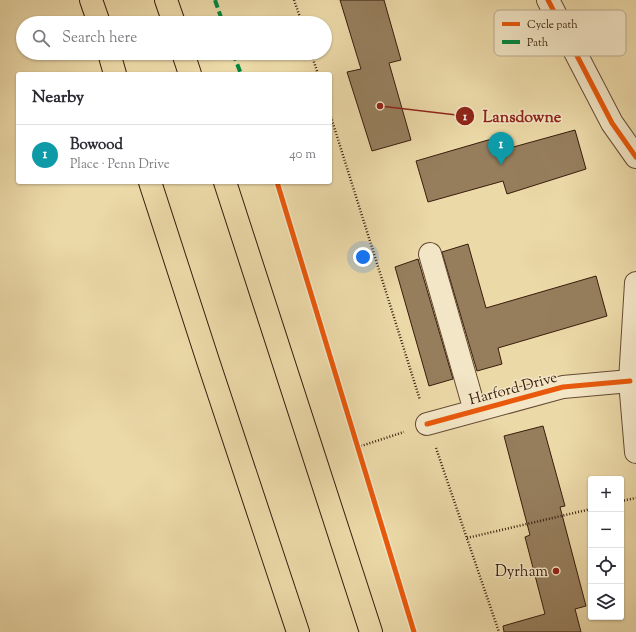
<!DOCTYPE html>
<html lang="en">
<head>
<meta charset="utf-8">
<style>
  body { margin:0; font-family:"Sorts Mill Goudy",serif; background:#f2f2f3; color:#2b2b33 }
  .controls { position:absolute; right:12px; bottom:12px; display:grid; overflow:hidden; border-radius:4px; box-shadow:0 1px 3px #0004 }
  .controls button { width:36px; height:36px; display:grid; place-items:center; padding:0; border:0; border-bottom:1px solid #e1e1e2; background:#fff; color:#2b2b33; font:20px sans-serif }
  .you { position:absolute; left:363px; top:257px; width:14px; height:14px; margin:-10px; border:3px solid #fff; border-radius:50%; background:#1a73e8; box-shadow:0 0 0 6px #1a73e833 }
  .badge { display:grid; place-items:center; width:26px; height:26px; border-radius:50%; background:#7c3aed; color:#fff; font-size:13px; font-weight:700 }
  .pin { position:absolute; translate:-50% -33px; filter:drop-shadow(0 1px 2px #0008) }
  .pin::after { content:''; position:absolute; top:21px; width:14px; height:12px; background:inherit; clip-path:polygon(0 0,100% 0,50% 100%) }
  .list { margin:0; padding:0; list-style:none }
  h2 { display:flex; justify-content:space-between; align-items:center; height:52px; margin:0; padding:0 16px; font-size:17px }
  h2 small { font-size:13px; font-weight:400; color:#7c7c81 }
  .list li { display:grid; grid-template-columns:26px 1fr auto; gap:12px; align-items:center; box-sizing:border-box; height:60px; padding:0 16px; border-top:1px solid #e1e1e2 }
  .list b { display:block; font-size:15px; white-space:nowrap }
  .list p { margin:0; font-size:13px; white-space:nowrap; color:#7c7c81 }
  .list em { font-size:13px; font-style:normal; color:#7c7c81 }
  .icon { flex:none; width:22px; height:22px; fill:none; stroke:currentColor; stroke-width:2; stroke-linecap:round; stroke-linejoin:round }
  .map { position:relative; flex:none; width:636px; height:632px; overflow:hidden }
  .search { position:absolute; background:#fff; box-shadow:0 1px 3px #0004; left:16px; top:16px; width:316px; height:44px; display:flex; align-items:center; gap:10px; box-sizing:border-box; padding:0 14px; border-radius:22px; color:#7c7c81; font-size:15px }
  .panel { position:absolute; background:#fff; box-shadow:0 1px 3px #0004; left:16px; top:72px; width:316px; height:112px; border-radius:4px }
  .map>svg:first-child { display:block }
  .building { fill:#967e5d; stroke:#381c0c }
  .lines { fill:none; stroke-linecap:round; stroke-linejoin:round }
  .minor-casing { stroke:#654b33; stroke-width:24 }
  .highway-casing { stroke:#381c0c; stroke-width:24 }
  .path { stroke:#381c0c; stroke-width:2.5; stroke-dasharray:1 2; stroke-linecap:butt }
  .minor { stroke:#f3e6c6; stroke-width:22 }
  .highway { stroke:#ecd9a8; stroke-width:22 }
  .quiet { stroke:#00873e; stroke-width:4; stroke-dasharray:8 4; stroke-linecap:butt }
  .cycleway-casing { stroke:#f3e6c6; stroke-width:8 }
  .cycleway { stroke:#e8590c; stroke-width:5 }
  .poi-dot { fill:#8f2418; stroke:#f3e6c6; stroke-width:1.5 }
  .labels { text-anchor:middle; stroke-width:3; stroke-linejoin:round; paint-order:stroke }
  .street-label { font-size:15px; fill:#381c0c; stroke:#f3e6c6 }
  .poi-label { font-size:15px; fill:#381c0c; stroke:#f3e6c6; text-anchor:end }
  .key { fill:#f3e6c6; stroke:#bba98e; stroke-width:1 }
  .key-label { font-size:11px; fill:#381c0c }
  .leader { fill:none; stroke:#8f2418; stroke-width:1.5 }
  .callout-dot { fill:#8f2418; stroke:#f3e6c6; stroke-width:1.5 }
  .mark-label { font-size:12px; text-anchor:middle; font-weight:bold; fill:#fff }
  .callout-label { font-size:16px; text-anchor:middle; font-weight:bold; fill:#8f2418; stroke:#f3e6c6; stroke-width:3; stroke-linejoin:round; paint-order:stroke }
</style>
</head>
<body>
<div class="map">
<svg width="636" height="632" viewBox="0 0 636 632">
  <rect width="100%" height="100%" fill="#ecd9a8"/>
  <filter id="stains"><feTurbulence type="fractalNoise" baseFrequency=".005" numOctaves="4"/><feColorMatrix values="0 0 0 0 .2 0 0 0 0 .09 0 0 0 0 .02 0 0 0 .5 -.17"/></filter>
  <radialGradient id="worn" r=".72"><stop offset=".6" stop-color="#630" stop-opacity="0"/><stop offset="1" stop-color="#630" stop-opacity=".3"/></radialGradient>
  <path class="building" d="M340 0H384L401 60 389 63 411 140 372 151 347 72 361 69Z
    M575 130 586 169 507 194 503 181 428 202 416 161 495 138 499 151Z
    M468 244 486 308 596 276 607 316 498 348 502 364 477 371 442 252Z
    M418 259 453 379 429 386 395 267Z
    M543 426 565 506 560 507 586 606 575 609 581 632H504L503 626 545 614 525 537 530 535 504 436Z"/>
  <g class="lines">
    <g class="minor-casing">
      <path id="minor" d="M548 0 612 123 636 157
        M430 254 475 411
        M636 283 630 381 636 452
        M427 424 563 387 630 381"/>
    </g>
    <g class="highway-casing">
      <path id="highway" d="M91 0 99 23
        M166 0 174 23
        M109 53 115 74
        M183 53 190 74
        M150 182 208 361 298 632
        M225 182 371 632"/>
    </g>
    <path class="path" d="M294 0 302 23
      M311 53 318 74
      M330 114 420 400
      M358 447 404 432
      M436 448 499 632
      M621 501 636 498
      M467 538 591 509"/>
    <use href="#minor" class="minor"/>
    <use href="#highway" class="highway"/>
    <path class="quiet" d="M215 0 223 23
      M233 53 241 74"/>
    <g class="cycleway-casing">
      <path id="cycleway" d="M548 0 612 123 636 157
        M277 182 414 632
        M427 424 563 387 630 381"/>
    </g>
    <use href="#cycleway" class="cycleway"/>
  </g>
  <circle class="poi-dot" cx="556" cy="571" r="4"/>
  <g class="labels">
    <g class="street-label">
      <text transform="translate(513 388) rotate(-15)" y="5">Harford Drive</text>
    </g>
    <g class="poi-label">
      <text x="548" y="576">Dyrham</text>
    </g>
  </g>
  <rect x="494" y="10" width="132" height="46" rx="6" class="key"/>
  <rect x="502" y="22" width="18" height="4" fill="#e8590c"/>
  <rect x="502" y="40" width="18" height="4" fill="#00873e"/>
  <g class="key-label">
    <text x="527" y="28">Cycle path</text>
    <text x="527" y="46">Path</text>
  </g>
  <path class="leader" d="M380 106L465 116"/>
  <g class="callout-dot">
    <circle cx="380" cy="106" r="4"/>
    <circle cx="465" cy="116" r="10"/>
  </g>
  <g class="mark-label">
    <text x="465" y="120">1</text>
  </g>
  <g class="callout-label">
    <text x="522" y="122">Lansdowne</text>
  </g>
  <rect width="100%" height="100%" filter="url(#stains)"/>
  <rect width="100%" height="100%" fill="url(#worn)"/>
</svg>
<div class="controls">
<button>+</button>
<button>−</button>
<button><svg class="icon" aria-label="locate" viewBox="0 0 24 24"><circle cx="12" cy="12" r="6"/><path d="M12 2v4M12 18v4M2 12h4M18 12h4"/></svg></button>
<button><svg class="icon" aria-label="layers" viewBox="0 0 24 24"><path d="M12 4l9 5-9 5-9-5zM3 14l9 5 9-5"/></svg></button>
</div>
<div class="you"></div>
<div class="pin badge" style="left:501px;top:165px;background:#0f9aa8">1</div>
<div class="search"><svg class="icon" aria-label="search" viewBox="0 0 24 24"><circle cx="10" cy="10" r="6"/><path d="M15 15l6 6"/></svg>Search here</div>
<section class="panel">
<h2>Nearby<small></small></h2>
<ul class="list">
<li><span class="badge" style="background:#0f9aa8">1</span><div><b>Bowood</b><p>Place · Penn Drive</p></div><em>40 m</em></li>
</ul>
</section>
</div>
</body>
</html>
